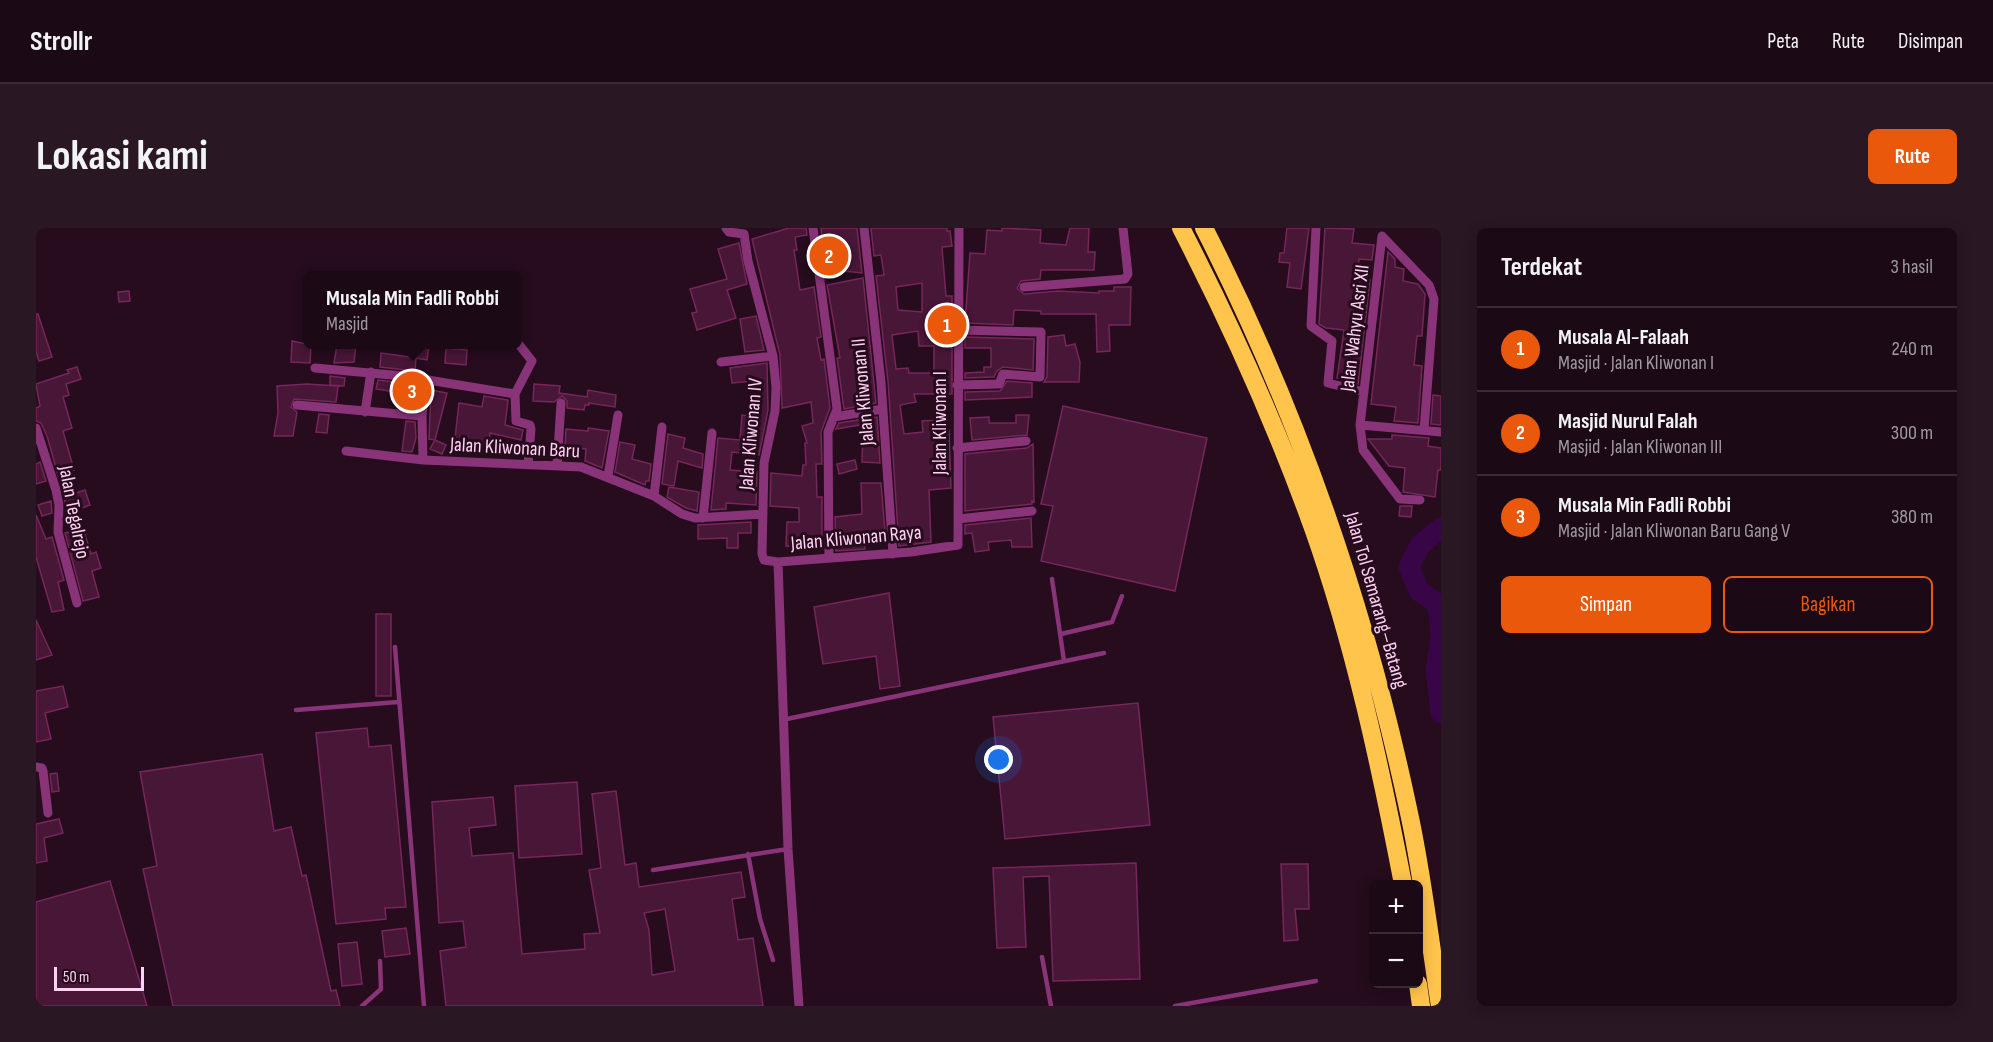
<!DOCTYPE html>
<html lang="id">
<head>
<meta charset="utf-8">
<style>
  body { margin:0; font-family:"Sofia Sans Condensed",sans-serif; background:#291723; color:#f1f3f6 }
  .controls { position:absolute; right:18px; bottom:18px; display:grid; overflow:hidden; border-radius:9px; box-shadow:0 3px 15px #0003 }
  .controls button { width:54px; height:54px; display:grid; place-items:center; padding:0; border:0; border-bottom:2px solid #3a2a35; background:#1c0916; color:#f1f3f6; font:30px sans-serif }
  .scale { position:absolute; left:18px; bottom:15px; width:90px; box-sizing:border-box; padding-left:6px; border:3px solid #ffd1f3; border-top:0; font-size:16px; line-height:21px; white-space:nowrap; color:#ffd1f3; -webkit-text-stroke:4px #260c1d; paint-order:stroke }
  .you { position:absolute; left:963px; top:532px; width:21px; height:21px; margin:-15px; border:4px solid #fff; border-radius:50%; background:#1a73e8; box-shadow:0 0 0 9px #1a73e833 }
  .badge { display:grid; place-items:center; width:39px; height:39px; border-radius:50%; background:#ea580c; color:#fff; font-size:20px; font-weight:700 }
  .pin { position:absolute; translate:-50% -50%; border:3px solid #fff; box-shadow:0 2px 6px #0006 }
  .popup { position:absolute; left:267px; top:43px; width:219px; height:78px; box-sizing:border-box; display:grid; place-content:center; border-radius:9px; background:#1c0916; filter:drop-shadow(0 2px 4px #0005); font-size:20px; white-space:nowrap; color:#a09aa1 }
  .popup b { font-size:22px; color:#f1f3f6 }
  .popup::after { content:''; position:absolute; left:50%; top:100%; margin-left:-12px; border:12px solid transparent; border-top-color:#1c0916 }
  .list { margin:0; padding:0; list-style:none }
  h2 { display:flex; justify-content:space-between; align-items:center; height:78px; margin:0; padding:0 24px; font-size:26px }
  h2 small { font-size:20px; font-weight:400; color:#a09aa1 }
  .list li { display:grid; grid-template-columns:39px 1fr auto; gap:18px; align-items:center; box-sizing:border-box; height:84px; padding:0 24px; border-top:2px solid #3a2a35 }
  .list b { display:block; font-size:22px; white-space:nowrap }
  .list p { margin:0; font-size:20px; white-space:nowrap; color:#a09aa1 }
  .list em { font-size:20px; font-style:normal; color:#a09aa1 }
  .actions { display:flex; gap:12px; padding:18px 24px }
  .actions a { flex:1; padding:14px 0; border:2px solid #ea580c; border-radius:9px; text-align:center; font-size:21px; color:#ea580c }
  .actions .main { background:#ea580c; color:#fff }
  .map { position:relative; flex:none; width:1405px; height:778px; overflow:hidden; border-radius:9px }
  header { display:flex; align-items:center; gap:36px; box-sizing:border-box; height:84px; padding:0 30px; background:#1c0916; border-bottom:2px solid #3a2a35 }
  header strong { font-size:28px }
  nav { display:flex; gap:33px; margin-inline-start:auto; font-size:21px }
  .intro { display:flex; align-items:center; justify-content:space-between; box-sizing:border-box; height:144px; padding:0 36px }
  h1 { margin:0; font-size:42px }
  .button { padding:15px 27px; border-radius:9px; background:#ea580c; color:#fff; font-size:21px; font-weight:700 }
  main { display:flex; gap:36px; padding:0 36px }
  aside { flex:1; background:#1c0916; border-radius:9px; box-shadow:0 3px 15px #0003 }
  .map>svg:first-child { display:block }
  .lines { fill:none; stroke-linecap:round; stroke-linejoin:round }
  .river { stroke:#380546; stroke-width:21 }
  .building { fill:#481637; stroke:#77265b; stroke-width:1.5; fill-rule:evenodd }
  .lane { stroke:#893379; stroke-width:4.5 }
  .street { stroke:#893379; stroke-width:9 }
  .highway { stroke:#ffc44c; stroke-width:18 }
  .labels { text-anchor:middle; stroke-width:6; stroke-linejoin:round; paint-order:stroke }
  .street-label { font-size:20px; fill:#ffd1f3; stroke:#260c1d }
</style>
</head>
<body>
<header>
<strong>Strollr</strong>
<nav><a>Peta</a><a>Rute</a><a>Disimpan</a></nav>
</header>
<div class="intro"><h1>Lokasi kami</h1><a class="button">Rute</a></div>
<main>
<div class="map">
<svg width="1405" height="778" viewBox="0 0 1405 778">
  <rect width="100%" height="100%" fill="#260c1d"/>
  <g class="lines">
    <path class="river" d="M1405 300 1384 317 1373 339 1383 363 1402 376 1405 406
      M1405 407 1400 443 1405 485"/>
  </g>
  <path class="building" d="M753 0H770L771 7 759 9 761 22H758L764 62 778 59 785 109 781 110 785 132 788 131 794 180 785 204 786 236H780L781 269H786V321L750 318 751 294H763V280L734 278 735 245 766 248 767 237H770L769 215H771L766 198 777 195 775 174 746 180 744 127 716 11Z
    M785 0H821L826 45 789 41Z
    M835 0H911V3H914L916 18 906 19 910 68H916V166H878L880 174 864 177 868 206 887 204 886 193 905 192 906 203 913 202 915 260 893 262 895 314 863 318 852 153 840 48 848 47 845 27 838 28ZM886 55V84L862 82 860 59ZM882 103 883 118H898V145H873L872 140 860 141 856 107Z
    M966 0 1005 2 1004 15 1030 17 1034 0H1053L1052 24H1059L1058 42H1005L1004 51 985 53 981 60 988 66 1022 63 1063 65V63H1078V59H1095L1094 97H1073L1074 123 1061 124 1060 86H1005V83L978 82 977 97 929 95 934 25 949 26 951 2 966 3Z
    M1251 0H1273L1265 61 1251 59 1254 35 1243 34 1244 25H1248Z
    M1289 0 1318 1 1316 15 1338 17 1336 32 1323 31 1321 51 1334 52 1322 156 1301 150 1308 102 1290 100 1283 96Z
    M703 15 711 56 691 62 700 90 661 102 656 85 661 84 654 61 691 51 682 21Z
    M1352 24 1359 31V39L1368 41 1367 53 1382 56 1389 66 1386 108H1381L1378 137 1386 138 1382 195 1358 193 1360 179 1335 176Z
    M827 50 840 175 808 181 801 130H804L791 57Z
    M93 63 94 73 83 74 82 64Z
    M0 86H2L16 129 3 133 0 124Z
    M720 88 728 122 709 124 704 91Z
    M1028 107 1030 118 1039 116 1044 134 1043 154H1008L1011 149 1012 109Z
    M929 109 998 111 997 142 967 139 961 143 958 149 929 150V145L948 144V139H955V120H929Z
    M256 113 275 117 274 135 255 134Z
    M301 117H320L318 134 298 135Z
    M381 117H393L391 132 379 130Z
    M410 120 431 122 430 137 409 135Z
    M345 125 380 130 379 143 344 139Z
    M731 135 732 182 723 227 696 224 694 242 721 244 720 277 690 275V281L675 282 682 210 704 212 706 187 719 189 718 153 696 155 694 140Z
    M41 139 45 151 30 156 33 167 27 169 36 200 27 203 38 242 22 247 11 208 5 195 0 193V180L4 178 0 156 33 145 31 142Z
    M294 148 309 150 308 158 294 157Z
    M342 152 382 157 381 173 366 171V165L340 161Z
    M971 153 996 155V169L929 172V164L964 163Z
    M271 156 302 158 300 174 258 171 255 179 261 184 257 208H238L242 185 241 158Z
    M498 156 524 158 523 165 551 169 552 162 580 167 579 179 553 175V177H549L548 182 531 180V173L526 168 518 174 497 173Z
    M395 162 411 165 399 212 393 211Z
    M1397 167 1405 168V197L1395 196Z
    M448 168 472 172 469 197 487 202 485 212 454 205 452 224 418 219 423 175 446 179Z
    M1027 178 1171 210 1139 363 1005 333 1017 278 1005 276Z
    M283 186 293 187 291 205 280 204Z
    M980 187H993L991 207 936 212 934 190 953 189V195H980Z
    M841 189 844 235 826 234 827 203H824V197L800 201 803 195Z
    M370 193 379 194 380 210 376 224 366 223Z
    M552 200 573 203 566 240 549 233 550 221 529 219 530 201 552 203Z
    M632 206 649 210 647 220 667 226 666 240 642 233 638 258 626 256Z
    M1356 207 1393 210 1392 218 1405 220V242H1402L1399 269 1367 264 1369 240 1353 238 1332 211H1356Z
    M399 212 410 217 406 226 394 221Z
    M584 214 599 217 596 231 615 236 613 253H610L609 257 579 244Z
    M997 216 998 274 996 273V276L929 283V226L991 220Z
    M819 232 821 241 803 246 801 236Z
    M4 234 10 253 0 256V236Z
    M825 255H845L849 303 828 305 829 321 800 323 799 289 826 286Z
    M633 259 663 264 661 283 650 280 631 269Z
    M49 262 54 277 31 285 28 269Z
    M15 273 16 285 6 288 2 277Z
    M1364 278H1376L1375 289 1363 288Z
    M0 287 10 311 16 309 28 352 22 354 28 382 16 384 0 329Z
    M995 290 996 319H976L975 312 952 314 953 322 939 324 936 305 929 306V297Z
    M715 294V305H702V320H691V310L662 311V297Z
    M47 300 55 326 60 324 65 340 56 343 63 369 47 373 29 305Z
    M853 365 864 458 844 461 840 428 787 436 778 379Z
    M340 386H355V468H340Z
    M0 392 16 427 0 432Z
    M27 458 32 479 9 485 15 511 0 514V463Z
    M1102 475 1114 597 969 611 957 489Z
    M331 500 333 519 355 517 370 679 349 680 350 691 300 696 280 505Z
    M226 526 238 603 255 599 266 648 270 647 295 763 300 762 304 778H137L107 641 121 638 104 544Z
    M21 545 23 563 16 564 14 546Z
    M541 554 546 626 483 630 479 558Z
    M580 563 589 637 600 635 603 659 705 644 709 669 696 671 702 712 717 710 727 778H410L404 723 430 719 427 693 403 695 396 574 457 569 460 597 433 600 436 628 477 625 486 726 549 721 548 706 564 705 553 642 565 640 556 566ZM629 681 639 743 616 747 613 702 608 685Z
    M23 591 27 605 8 610 11 633 0 635V596Z
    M1100 635 1104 751 1017 753 1013 648 987 649 990 719 961 720 957 640Z
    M1245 636H1272L1273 681H1259L1262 712 1248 713Z
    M74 653 111 778H0V674Z
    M370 700 374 726 349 729 346 703Z
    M321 714 326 756 306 758 302 716Z"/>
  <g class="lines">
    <path class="lane" d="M1016 351 1028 433
      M1025 406 1076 394 1086 368
      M359 419 388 778
      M260 482 362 474
      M746 492 1068 425
      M712 626 724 691 737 732
      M617 642 752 621
      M1006 729 1015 778
      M326 778 345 761 344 733
      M1139 778 1280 753"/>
    <path class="street" d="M690 0 693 4 708 6 712 33 737 128 740 159 739 183 728 235 726 326 728 332 742 334 875 324 922 317 923 0
      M777 0 801 181 792 204 793 330
      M828 0 845 154 857 326
      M1280 0 1275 98 1296 113 1292 155 1328 164
      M1346 8 1324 197 1327 222 1364 271 1384 272
      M1346 8 1393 57 1398 71 1388 202
      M988 59 1089 51 1092 46 1087 0
      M685 134 737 128
      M279 140 367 148 479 166 480 193 494 197 495 201 492 237
      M389 152 386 188 387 232 545 239 618 268 646 286 659 290 727 286
      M921 157 963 156 967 146 1004 149 1005 104 922 102
      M479 166 496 133 481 114
      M261 177 386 188
      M329 184 335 144
      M798 189 847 181
      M1324 197 1405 204
      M0 200 20 262 23 277 22 304 41 375
      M921 220 990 213
      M310 223 387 232
      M521 238 525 175
      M572 248 582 187
      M618 268 626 199
      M667 290 676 205
      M922 291 996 283
      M742 334 752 621 763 778
      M0 539 6 540 7 543 12 585"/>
    <path class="highway" d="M1145 0C1195 97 1240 197 1277 300 1318 415 1344 537 1367 656
      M1168 0C1263 186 1330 381 1373 585 1387 649 1394 714 1404 778
      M1382 756 1385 778"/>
  </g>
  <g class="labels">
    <g class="street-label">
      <text transform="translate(1318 100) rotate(-83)" y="7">Jalan Wahyu Asri XII</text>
      <text transform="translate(826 164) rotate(-95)" y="7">Jalan Kliwonan II</text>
      <text transform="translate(903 195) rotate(-90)" y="7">Jalan Kliwonan I</text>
      <text transform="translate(714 206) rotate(-85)" y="7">Jalan Kliwonan IV</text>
      <text transform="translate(479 219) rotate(3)" y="7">Jalan Kliwonan Baru</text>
      <text transform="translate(39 284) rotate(79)" y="7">Jalan Tegalrejo</text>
      <text transform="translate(820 309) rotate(-5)" y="7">Jalan Kliwonan Raya</text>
      <text transform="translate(1341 372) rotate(74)" y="7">Jalan Tol Semarang–Batang</text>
    </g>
  </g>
</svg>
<div class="controls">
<button>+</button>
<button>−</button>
</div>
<div class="scale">50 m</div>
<div class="you"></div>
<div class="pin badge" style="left:911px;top:97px">1</div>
<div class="pin badge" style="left:793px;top:28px">2</div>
<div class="pin badge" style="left:376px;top:163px">3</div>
<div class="popup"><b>Musala Min Fadli Robbi</b>Masjid</div>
</div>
<aside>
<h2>Terdekat<small>3 hasil</small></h2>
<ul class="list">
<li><span class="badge">1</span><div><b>Musala Al-Falaah</b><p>Masjid · Jalan Kliwonan I</p></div><em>240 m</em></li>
<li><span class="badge">2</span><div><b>Masjid Nurul Falah</b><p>Masjid · Jalan Kliwonan III</p></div><em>300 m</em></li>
<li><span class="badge">3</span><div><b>Musala Min Fadli Robbi</b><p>Masjid · Jalan Kliwonan Baru Gang V</p></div><em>380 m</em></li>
</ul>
<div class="actions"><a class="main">Simpan</a><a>Bagikan</a></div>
</aside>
</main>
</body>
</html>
